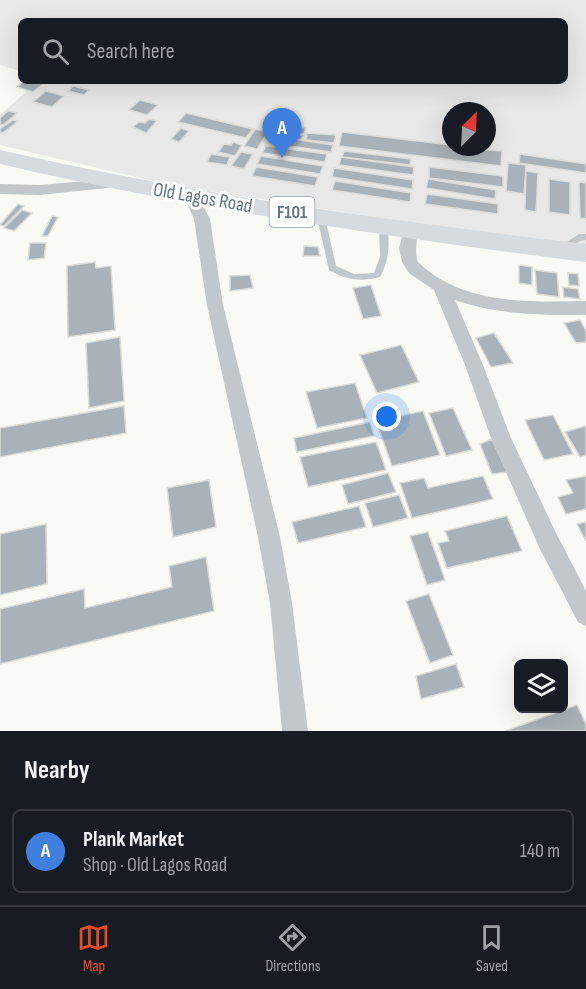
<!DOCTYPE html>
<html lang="en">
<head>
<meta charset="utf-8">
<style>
  body { margin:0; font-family:"Sofia Sans Condensed",sans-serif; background:#242831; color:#f1f3f6 }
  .controls { position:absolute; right:18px; bottom:18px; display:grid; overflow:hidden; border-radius:9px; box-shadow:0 6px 24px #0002 }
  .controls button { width:54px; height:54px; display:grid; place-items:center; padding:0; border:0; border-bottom:2px solid #363941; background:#171b24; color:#f1f3f6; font:30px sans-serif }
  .compass { position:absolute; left:442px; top:102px; width:54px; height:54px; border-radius:50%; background:#171b24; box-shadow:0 6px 24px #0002; rotate:24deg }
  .you { position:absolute; left:387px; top:417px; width:21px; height:21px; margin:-15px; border:4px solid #fff; border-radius:50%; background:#1a73e8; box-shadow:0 0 0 9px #1a73e833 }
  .badge { display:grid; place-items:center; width:39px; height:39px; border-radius:50%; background:#eb4924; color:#fff; font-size:20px; font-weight:700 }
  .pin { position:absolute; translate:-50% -50px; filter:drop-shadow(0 2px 3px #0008) }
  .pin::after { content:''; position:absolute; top:32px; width:21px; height:18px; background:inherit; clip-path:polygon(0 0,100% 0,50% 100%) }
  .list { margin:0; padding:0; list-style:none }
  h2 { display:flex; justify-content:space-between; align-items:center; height:78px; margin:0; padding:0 24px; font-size:26px }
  h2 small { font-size:20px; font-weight:400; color:#9ea1a6 }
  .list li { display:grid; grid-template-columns:39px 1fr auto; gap:18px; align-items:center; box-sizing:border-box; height:84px; margin:0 12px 12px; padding:0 12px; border:2px solid #363941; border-radius:9px }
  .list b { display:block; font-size:22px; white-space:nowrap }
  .list p { margin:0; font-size:20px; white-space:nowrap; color:#9ea1a6 }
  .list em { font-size:20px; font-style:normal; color:#9ea1a6 }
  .icon { flex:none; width:33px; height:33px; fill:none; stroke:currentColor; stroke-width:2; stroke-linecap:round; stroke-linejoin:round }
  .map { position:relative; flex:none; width:586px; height:731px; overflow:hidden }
  .search { position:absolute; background:#171b24; box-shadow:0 6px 24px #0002; left:18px; right:18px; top:18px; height:66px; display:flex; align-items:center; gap:15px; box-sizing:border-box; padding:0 21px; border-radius:9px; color:#9ea1a6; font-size:22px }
  .sheet { height:174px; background:#171b24 }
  nav { display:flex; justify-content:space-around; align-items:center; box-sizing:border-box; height:84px; border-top:2px solid #363941; background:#171b24; font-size:16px; color:#9ea1a6 }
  nav a { display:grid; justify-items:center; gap:3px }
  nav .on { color:#eb4924 }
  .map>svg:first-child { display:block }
  .built { fill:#e7e8e7; fill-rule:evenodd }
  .building { fill:#a9b2b8; stroke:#dbdbd8; stroke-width:1.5 }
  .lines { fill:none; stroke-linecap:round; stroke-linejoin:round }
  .lane { fill:#c2c7cb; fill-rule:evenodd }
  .street { fill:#c2c7cb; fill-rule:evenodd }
  .primary { fill:#d6dbdf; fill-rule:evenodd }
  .labels { text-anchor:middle; stroke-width:6; stroke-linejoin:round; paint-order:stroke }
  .shield { fill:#fff; stroke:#929fa8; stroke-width:1.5 }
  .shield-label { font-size:18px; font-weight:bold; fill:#637683 }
  .street-label { font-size:20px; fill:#637683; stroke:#fff }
</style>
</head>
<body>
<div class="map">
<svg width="586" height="731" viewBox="0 0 586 731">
  <rect width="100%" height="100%" fill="#f9f9f6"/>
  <path class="built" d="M0 0H586V245L406 222 170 185 0 145V115L38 81H565V21H21V71L0 65ZM451 111H487V147H451Z"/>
  <path class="building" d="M24 81H46L33 92 17 87Z
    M73 86 89 90 84 95 68 91Z
    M46 91 64 96 52 107 33 102Z
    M140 100 158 105 147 115 129 110Z
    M8 111 17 113 3 125 0 124V118Z
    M186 113 253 129 246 138 178 122Z
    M149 119 157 121 146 133 133 127 139 122 145 123Z
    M13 120 18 121 3 133 0 132V129Z
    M282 124 306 128 304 134 279 130Z
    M181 128 189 131 179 142 171 139Z
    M255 129 268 132 257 149 244 146Z
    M282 131 304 136 300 140 279 136Z
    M342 132 451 145V147L502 151 501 166 339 146Z
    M307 133 336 135 334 143 306 140Z
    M285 138 300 140 333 145 331 152 282 145Z
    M233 142 242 145 235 156 218 152 224 144 231 145Z
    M266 146 327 154 325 162 262 153Z
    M344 151 411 159 410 165 342 157Z
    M241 152 253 154 244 169 231 166Z
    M211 154 230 157 227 165 207 162Z
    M520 154 586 164V173L519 163Z
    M261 156 323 166 320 174 257 164Z
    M341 157 414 167 413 175 339 165Z
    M508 163 526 165 524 194 506 191Z
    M256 167 318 177 315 186 252 176Z
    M429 167 503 176V187L429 178Z
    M334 168 413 180 412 189 332 177Z
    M526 171 538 173 536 212 525 210Z
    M428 179 496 190 495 199 426 188Z
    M549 179 570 182V215L549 212Z
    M335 181 411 193 410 202 332 190Z
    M579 182 586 183V219L580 218Z
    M427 194 498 204V214L425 204Z
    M18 204 24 206 4 226 0 225Z
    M22 210 32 213 14 231 4 228Z
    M52 216 58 217 48 236H42Z
    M30 243H46L44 258 28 260Z
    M304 246 318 247 320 256H303Z
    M95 262 96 268 111 266 115 330 68 337 67 266Z
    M519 265 532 267V285L519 283Z
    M535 270 557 273 559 297 537 294Z
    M568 273 578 274 579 286 569 285Z
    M250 275 253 288 230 291V276Z
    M371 285 381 316 363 319 353 288Z
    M563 287 578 289 580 299 564 297Z
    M580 320 586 331V342L576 343 564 323Z
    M494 333 513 363 491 367 476 338Z
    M120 337 124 401 89 408 86 343Z
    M401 345 419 382 377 393 360 355Z
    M355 383 367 418 317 428 306 392Z
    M124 406 126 433 0 457V428Z
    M453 408 472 450 446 456 429 413Z
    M423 411 440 455 392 466 376 421Z
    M553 415 573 454 544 460 525 420Z
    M370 422 374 436 297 452 294 438Z
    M586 426V455L580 457 565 432Z
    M492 439 507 472 492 474 480 444Z
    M376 442 386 470 308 487 300 457Z
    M388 473 396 492 348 504 342 485Z
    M483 476 493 499 412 518 400 483 424 478 428 488Z
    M586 476V509L566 514 558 497 573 493 566 480Z
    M209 480 216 527 173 537 167 488Z
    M399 495 408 518 373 527 365 503Z
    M359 506 366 527 298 543 292 522Z
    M507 516 522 551 447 568 438 543 449 541 445 531Z
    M586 522V541L577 524Z
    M46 524 47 584 0 595V534Z
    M428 532 445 580 427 585 410 536Z
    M206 557 214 611 0 664V609L84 589 85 608 172 587 169 566Z
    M429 594 453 655 430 663 406 601Z
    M456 664 464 687 421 699 416 676Z
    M577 705 586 724V731H505Z"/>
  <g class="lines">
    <path class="lane" d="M321 214 325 217 336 266 354 274 374 273 380 257 379 226 383 223 386 224C391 242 389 261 380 277 361 282 346 280 329 270L317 217Z
      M579 234H586V240C575 240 570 252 559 251L558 249 559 247Z"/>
    <path class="street" d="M121 178 128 183 126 186 40 195 0 194V184L40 185Z
      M191 191 196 193 210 219 223 305 280 537 292 603 308 731H282L270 603 258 537 207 305 194 219 184 196Z
      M410 225 415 226C420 237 413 250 418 262 462 305 529 302 586 301V315C542 315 497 315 455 300L483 365 511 438 555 531 586 591V626L578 622 539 547 491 438 465 365 434 290 409 273 402 262 399 248 405 226Z"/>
    <path class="primary" d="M0 150C194 194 389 221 586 244V262C389 237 193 209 0 164Z"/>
  </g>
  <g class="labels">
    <rect class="shield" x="269.5" y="197" width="45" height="30" rx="4.5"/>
    <g class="shield-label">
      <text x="292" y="218">F101</text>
    </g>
    <g class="street-label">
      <text transform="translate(203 197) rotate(10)" y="7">Old Lagos Road</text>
    </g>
  </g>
</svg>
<div class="controls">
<button><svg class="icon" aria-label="layers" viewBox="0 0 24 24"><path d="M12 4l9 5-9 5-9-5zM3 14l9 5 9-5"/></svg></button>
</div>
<svg class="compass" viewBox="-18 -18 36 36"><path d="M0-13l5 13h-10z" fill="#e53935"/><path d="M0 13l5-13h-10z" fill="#9ea1a6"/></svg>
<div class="you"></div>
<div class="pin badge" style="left:282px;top:158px;background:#3f7fe0">A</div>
<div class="search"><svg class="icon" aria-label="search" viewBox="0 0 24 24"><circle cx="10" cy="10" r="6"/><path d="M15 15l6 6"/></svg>Search here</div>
</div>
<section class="sheet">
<h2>Nearby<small></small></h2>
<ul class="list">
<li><span class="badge" style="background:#3f7fe0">A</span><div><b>Plank Market</b><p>Shop · Old Lagos Road</p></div><em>140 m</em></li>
</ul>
</section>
<nav>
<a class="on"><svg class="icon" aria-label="map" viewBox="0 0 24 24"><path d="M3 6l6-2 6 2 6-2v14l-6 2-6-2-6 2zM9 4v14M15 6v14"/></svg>Map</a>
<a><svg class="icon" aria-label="directions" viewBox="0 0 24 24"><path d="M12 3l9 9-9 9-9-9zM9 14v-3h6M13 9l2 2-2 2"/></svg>Directions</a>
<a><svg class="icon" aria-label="saved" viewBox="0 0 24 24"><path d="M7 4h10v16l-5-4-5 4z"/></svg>Saved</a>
</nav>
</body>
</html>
